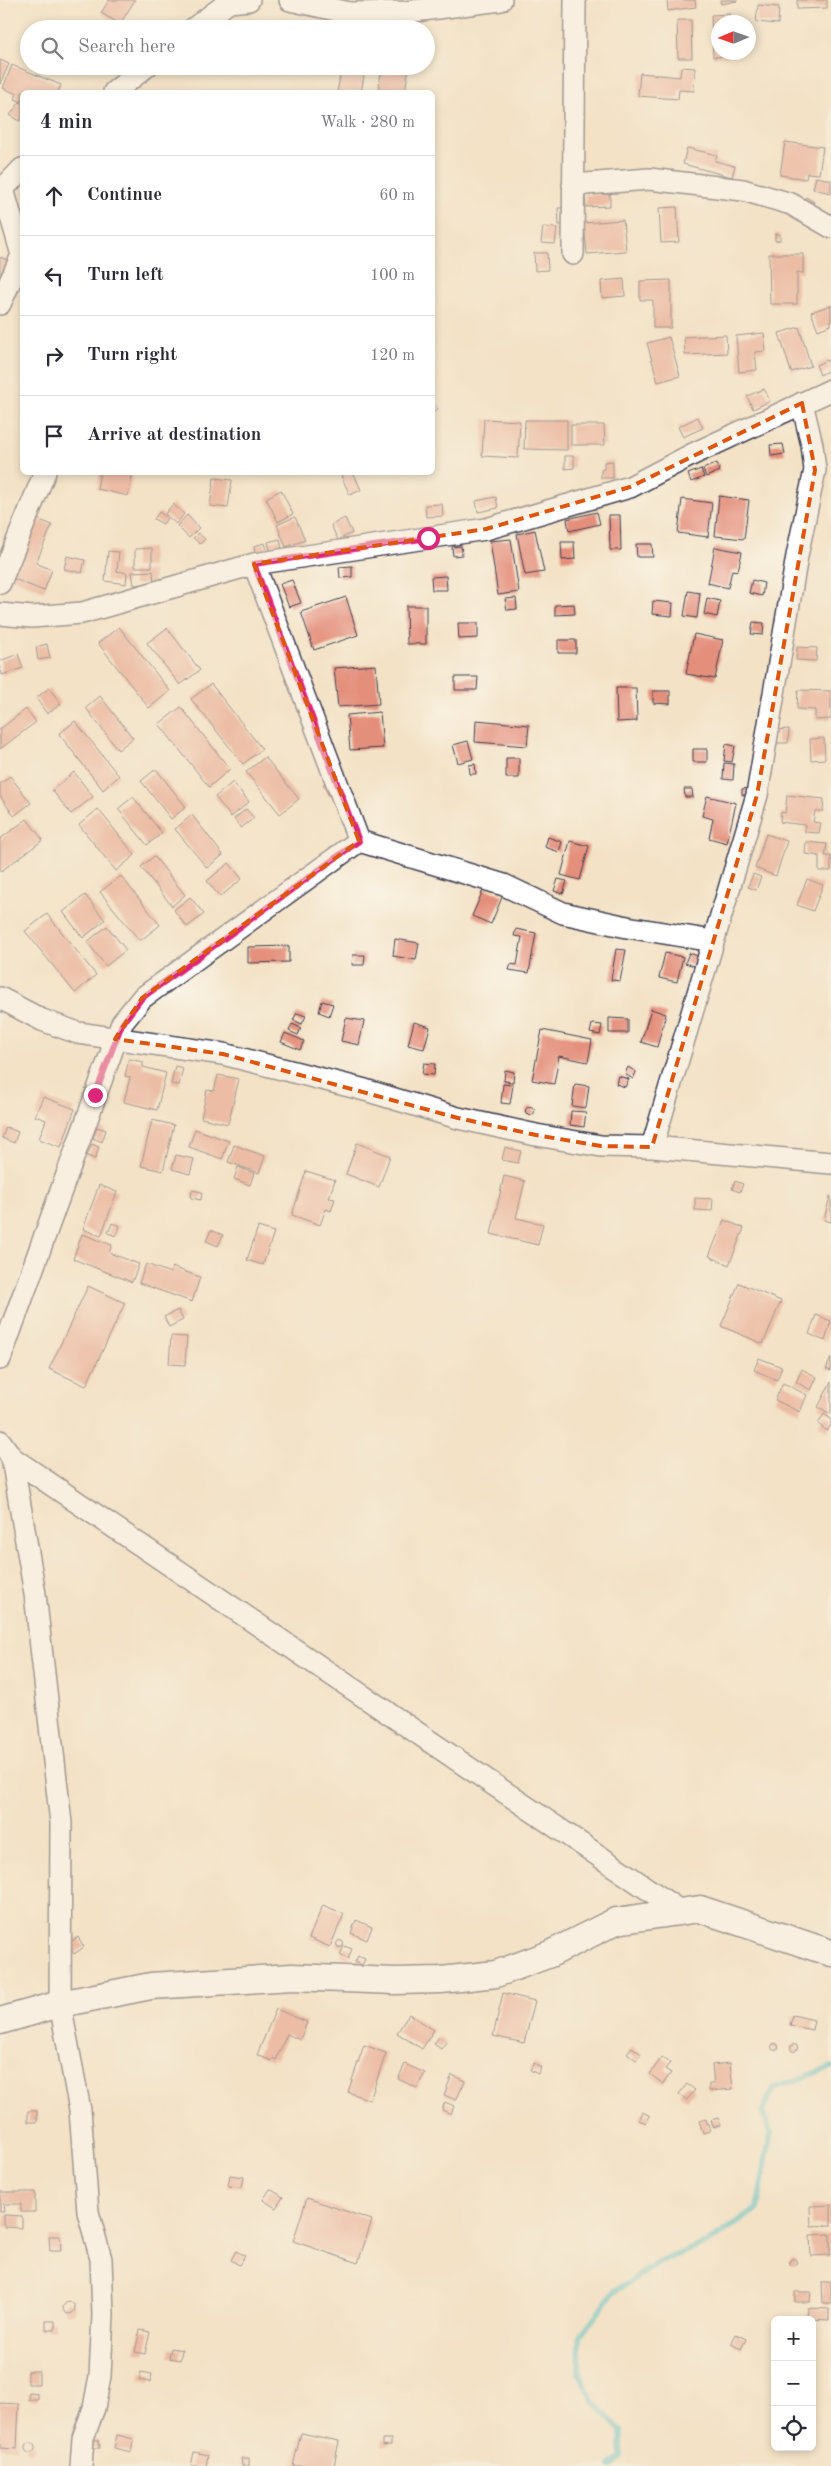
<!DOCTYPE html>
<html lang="en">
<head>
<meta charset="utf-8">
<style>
  body { margin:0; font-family:"Old Standard TT",serif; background:#f2f2f3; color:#2b2b33 }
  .controls { position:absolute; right:15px; bottom:15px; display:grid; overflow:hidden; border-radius:8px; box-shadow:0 2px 8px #0003 }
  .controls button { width:45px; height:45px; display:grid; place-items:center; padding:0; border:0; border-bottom:1px solid #e1e1e2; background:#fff; color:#2b2b33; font:25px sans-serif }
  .compass { position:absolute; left:711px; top:15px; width:45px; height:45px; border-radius:50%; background:#fff; box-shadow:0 2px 8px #0003; rotate:268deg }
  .stop { position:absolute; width:15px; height:15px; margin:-11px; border:4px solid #db2777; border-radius:50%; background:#fff }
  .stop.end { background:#db2777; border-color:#fff; box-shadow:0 1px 5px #0008 }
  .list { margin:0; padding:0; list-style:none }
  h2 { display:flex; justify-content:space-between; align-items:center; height:65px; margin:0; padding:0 20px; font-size:21px }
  h2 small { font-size:16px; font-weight:400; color:#7c7c81 }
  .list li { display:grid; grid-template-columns:32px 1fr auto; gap:15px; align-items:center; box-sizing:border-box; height:80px; padding:0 20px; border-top:1px solid #e1e1e2 }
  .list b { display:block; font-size:19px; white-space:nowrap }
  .list em { font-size:16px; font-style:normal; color:#7c7c81 }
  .icon { flex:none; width:28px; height:28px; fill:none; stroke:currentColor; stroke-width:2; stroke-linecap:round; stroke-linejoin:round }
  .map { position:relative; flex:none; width:831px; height:2466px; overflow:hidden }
  .search { position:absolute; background:#fff; box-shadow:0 2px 8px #0003; left:20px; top:20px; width:415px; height:55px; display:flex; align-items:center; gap:12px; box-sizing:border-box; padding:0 18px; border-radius:28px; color:#7c7c81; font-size:19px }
  .panel { position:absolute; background:#fff; box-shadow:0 2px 8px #0003; left:20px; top:90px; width:415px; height:385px; border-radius:8px }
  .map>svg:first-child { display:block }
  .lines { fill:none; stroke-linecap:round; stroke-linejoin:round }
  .stream { stroke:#51bfc7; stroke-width:6 }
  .building { fill:#e48f7c }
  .minor-casing { stroke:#413f50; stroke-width:24 }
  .major-casing { stroke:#413f50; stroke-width:29 }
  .minor { stroke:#fff; stroke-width:21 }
  .major { stroke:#fff; stroke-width:26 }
  .route { stroke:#db2777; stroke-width:6 }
  .marked { fill:none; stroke:#de560e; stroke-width:4; stroke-dasharray:10 6; stroke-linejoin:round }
</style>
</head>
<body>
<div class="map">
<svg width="831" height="2466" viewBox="0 0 831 2466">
  <rect width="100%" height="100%" fill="#fbf7ec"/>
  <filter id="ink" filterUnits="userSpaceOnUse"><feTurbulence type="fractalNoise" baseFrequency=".02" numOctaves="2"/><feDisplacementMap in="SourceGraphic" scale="10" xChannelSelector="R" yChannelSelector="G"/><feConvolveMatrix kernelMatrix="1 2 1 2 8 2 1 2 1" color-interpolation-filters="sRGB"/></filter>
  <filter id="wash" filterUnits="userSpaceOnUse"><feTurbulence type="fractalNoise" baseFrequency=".0096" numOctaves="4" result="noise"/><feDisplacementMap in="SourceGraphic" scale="20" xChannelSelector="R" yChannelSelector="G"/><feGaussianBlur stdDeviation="1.12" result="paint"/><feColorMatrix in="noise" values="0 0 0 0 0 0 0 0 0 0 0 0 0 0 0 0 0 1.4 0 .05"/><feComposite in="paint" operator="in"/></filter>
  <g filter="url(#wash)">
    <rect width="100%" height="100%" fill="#f3e2c6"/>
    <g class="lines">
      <path class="stream" d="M611 2466 621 2456V2431L595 2403 579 2374 580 2336 614 2292 658 2263 710 2241 757 2209 771 2132 762 2112 774 2088 831 2067"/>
    </g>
    <g id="blocks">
      <path class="building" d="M109 0H135L120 24 101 13Z
        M667 0H695L696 7 668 11Z
        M720 0H737V1L721 4Z
        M797 0H827V8L797 9Z
        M758 5 779 7 778 24 756 22Z
        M730 14V22H718V52H732V56L713 57 711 15Z
        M677 20H691L692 58H678Z
        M0 60 9 64 0 84Z
        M12 65 61 85 58 92H22V102L15 99 17 94 3 88Z
        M342 66H366L361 92H337Z
        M382 66H409L405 92H378Z
        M681 67 695 68 694 91 679 90 678 99 638 96 640 73 680 77Z
        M20 102 22 104V117L20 121 10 115Z
        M785 142 823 147 819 174 807 173 806 179 780 175Z
        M687 148 717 155 715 161 735 166 732 177 683 164Z
        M816 177 831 180V193L813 189Z
        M610 194V206L586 207 585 195Z
        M806 197 814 202 809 210 801 205Z
        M677 207 679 242 661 243 659 208Z
        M558 208H568V225H559Z
        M623 220 626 251 587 254 584 223Z
        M543 227 557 228 555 244 541 243Z
        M775 234H780V240L775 241Z
        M534 253H547L548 270 535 271Z
        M769 254H803V273L797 272V304H770Z
        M0 257 13 263 0 284Z
        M624 279 625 296 602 298 601 281Z
        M671 280V328H653V300H640V281Z
        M831 305V325L818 330 811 312Z
        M799 327 811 366 791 372 779 333Z
        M764 333 766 351 755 352 757 370 739 372 736 336Z
        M726 335 727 353 685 355 684 337Z
        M669 337 680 376 658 382 647 343Z
        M827 360 831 369 820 375 816 365Z
        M764 389 770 401 753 409 747 396Z
        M432 402 438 409 432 413Z
        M698 417 703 428 683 437 678 427Z
        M484 419 520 421 518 458 482 456Z
        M525 420H567V450L524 449Z
        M571 425H604L605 445H571Z
        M783 444 785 454 771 456 770 445Z
        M565 456H574V468L565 469Z
        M613 461V478H601V470L604 469V462Z
        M717 463 720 471 706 477 703 469Z
        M701 469 704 477 691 482 688 474Z
        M100 472H133L128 496 97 489Z
        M348 472H353L361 490 350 495 341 476Z
        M214 478 232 480 228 508 210 506Z
        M281 490 293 514 278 522 266 498Z
        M719 496 749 500 744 539 715 536Z
        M496 497 498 508 478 512 476 501Z
        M682 499 712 503 708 537 678 533Z
        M173 504 184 514 176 524 165 514Z
        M442 504 443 516 426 517 425 505Z
        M159 512 167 518 163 524 154 519Z
        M597 512 600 524 569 531 567 519Z
        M187 515 199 528 189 538 177 526Z
        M609 515H620L621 550H610Z
        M33 517 52 525 36 563 52 570 44 591 9 577Z
        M295 517 305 540 286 547 277 525Z
        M345 518 352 533 338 540 331 525Z
        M535 530 544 572 525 575 517 534Z
        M198 533 205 539 200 544 193 538Z
        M280 539 282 550 271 553 268 542Z
        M511 539 519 592 498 595 490 541Z
        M561 542H574L575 559 562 560Z
        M265 543 268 554 256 557 254 546Z
        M636 544H652L653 557H637Z
        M461 546 462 555 453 556 452 547Z
        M715 547 742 552 738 571 732 570 728 588 708 583Z
        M152 548V567H135V549Z
        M108 551 119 552 117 571 127 573 126 584 105 581Z
        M67 556 85 560 82 573 64 569Z
        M352 566V577L340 578 339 567Z
        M153 571 154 583 134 585 132 572Z
        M446 576 447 590H432L431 577Z
        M292 580 301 603 289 607 280 584Z
        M752 580 764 583 762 596 749 593Z
        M688 591 700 593 697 618 684 616Z
        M346 597 358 635 314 650 301 612Z
        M516 598 517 609 507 610 505 599Z
        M707 598 720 601 717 617 704 614Z
        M653 601 673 603 672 616 652 614Z
        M574 604 575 614 555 615V605Z
        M406 606H426V644H407Z
        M753 622 764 623 763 635 751 634Z
        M458 623H478V638L459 639Z
        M119 627 170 691 149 708 98 643Z
        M167 628 200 670 180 685 147 643Z
        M694 634 723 640 715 679 686 674Z
        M558 640H576V653H558Z
        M47 644 50 658 38 660 36 647Z
        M797 647 817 648 816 661 796 660Z
        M18 654 23 668 2 675 0 661Z
        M376 665 379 704 338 707 334 668Z
        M455 677H478L477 690H455Z
        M211 684 262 749 243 764 191 699Z
        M49 688 61 704 47 714 36 698Z
        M616 688H636L637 721 617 722Z
        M798 690 831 691V719L815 720V710L797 709Z
        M653 691H670V704L653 703Z
        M100 696 133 738 118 750 86 708Z
        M181 707 230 769 209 787 159 724Z
        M26 709 36 722 0 749V729Z
        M380 712 383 748 350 750 347 715Z
        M476 720 529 725 527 746 475 742Z
        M75 721 119 776 103 790 59 734Z
        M789 729 788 743H777V730Z
        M824 738 825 759 811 760 810 739Z
        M468 741 473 759 458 763 453 745Z
        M726 744 735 746 732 762 724 761Z
        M693 749H707V762H693Z
        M265 757 299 799 280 814 246 772Z
        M506 758H519V778H506Z
        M724 763 734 764 733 780 723 779Z
        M475 764 476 774H470L469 765Z
        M156 769 186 807 171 819 141 781Z
        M74 772 93 797 71 814 52 790Z
        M10 776 31 803 14 816 0 796V784Z
        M334 779 339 791 329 796 323 784Z
        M233 782 249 802 231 817 215 797Z
        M749 788V794L742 795V789Z
        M684 789H692L693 797H685Z
        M787 795 824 799 823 811H815L813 822 821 823 819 833 805 832V825L780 822 781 812 785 813Z
        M707 796 736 803 727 843 709 838 713 819 702 816Z
        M133 797 162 833 147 845 118 809Z
        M98 809 135 855 116 871 79 825Z
        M246 809 254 818 241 828 234 819Z
        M192 815 223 855 207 868 175 829Z
        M27 819 43 840 0 872V839Z
        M766 834 787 841 776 876 755 868Z
        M548 837 562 842 559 852 545 847Z
        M570 841 589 846 580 880 561 875Z
        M806 842 827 844 825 856H831V871H819V856L805 854Z
        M154 856 185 895 172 906 141 867Z
        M229 863 242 879 220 897 207 881Z
        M753 874 761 877 756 890 748 887Z
        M121 876 160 925 140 941 100 892Z
        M558 879 567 881 563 894 554 891Z
        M807 879 823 885 813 911 797 905Z
        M484 888 503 895 491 924 472 916Z
        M85 895 105 920 83 938 63 912Z
        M190 897 204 914 187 927 174 910Z
        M47 914 96 975 75 993 25 931Z
        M107 926 126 950 106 966 87 942Z
        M516 929 536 933 529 973 509 970 511 964 517 965 522 937 514 936Z
        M395 939 419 943 416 960 393 956Z
        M289 946V962L248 963V947Z
        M616 949 626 950 620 981 611 980Z
        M665 953 683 957 677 982 659 978Z
        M689 953 698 956 694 966 685 963Z
        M353 955H365L364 965H352Z
        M322 1001 333 1004 329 1016 319 1012Z
        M651 1009 666 1014 657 1047 641 1042Z
        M297 1013 306 1016 302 1024 293 1020Z
        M346 1018 364 1021 359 1045 341 1041Z
        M609 1018 628 1019V1033H609Z
        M414 1022 430 1027 424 1049 408 1045Z
        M292 1024 301 1028 298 1035 289 1031Z
        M592 1024 602 1025 600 1035 590 1033Z
        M542 1030 592 1040 588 1062 559 1056 554 1084 532 1080Z
        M285 1033 304 1041 300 1050 281 1042Z
        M129 1059 143 1062V1067L166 1073 157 1110 124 1102 130 1077 125 1076Z
        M424 1063 435 1064 434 1075 422 1074Z
        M175 1066 183 1068 179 1085 171 1084Z
        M628 1067 636 1072 633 1079 625 1074Z
        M505 1070 514 1072 513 1082 504 1081Z
        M218 1075 239 1079 228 1124 201 1118 207 1090 214 1091Z
        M618 1076 629 1079 625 1087 616 1084Z
        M503 1084 513 1085 510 1104 501 1103Z
        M575 1084 589 1086 586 1108 572 1106Z
        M43 1097 75 1109 61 1147 39 1139 46 1120 35 1116Z
        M525.5 1111a4.5 4.5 0 1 1 9 0a4.5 4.5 0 1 1-9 0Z
        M571 1111 586 1112 584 1127 570 1125Z
        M152 1120 174 1125 163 1171 141 1166Z
        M6 1127 18 1132 14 1143 2 1138Z
        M97 1127 106 1130 102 1142 93 1138Z
        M195 1129 229 1141 222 1159 189 1147Z
        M357 1143 390 1156 379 1187 346 1174Z
        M92 1144 99 1147 95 1159 87 1156Z
        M234 1145 265 1156 259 1173 228 1162Z
        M505 1147 521 1151 518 1163 502 1160Z
        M176 1155 194 1159 190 1174 172 1169Z
        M238 1167 254 1173 250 1185 234 1179Z
        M306 1171 335 1180 329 1198 335 1199 331 1211 326 1209 320 1225 292 1215Z
        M504 1176 525 1181 516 1218 543 1224 538 1245 491 1234Z
        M735 1181 743 1184 740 1192 732 1189Z
        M99 1185 117 1192 101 1236 83 1229Z
        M192 1190 202 1192 201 1200 191 1198Z
        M830 1196H831V1222L824 1220Z
        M695 1198 713 1199 712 1211 695 1210Z
        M724 1220 744 1228 729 1265 709 1256Z
        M112 1223 120 1226 116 1236 108 1233Z
        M258 1227 274 1232 263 1265 247 1260Z
        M211 1230 223 1235 218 1246 206 1241Z
        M82 1234 112 1245 109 1253 139 1264 132 1282 73 1259Z
        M146 1264 171 1273 172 1267 200 1277 192 1302 139 1283Z
        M739 1283 781 1301 763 1344 721 1326Z
        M88 1286 125 1303 86 1386 49 1369Z
        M178 1310 183 1320 169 1327 164 1317Z
        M816 1315 831 1321 825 1341 809 1334Z
        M171 1336 187 1337 185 1365 169 1364Z
        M759 1358 782 1367 777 1380 754 1370Z
        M831 1358V1371L826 1369Z
        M802 1369 817 1377 811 1390 796 1382Z
        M831 1382V1414L818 1407Z
        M783 1383 807 1395 800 1412 775 1400Z
        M824 1414 831 1419V1425L827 1431 818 1424Z
        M323 1905 344 1914 330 1947 309 1938Z
        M356 1920 372 1927 367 1940 351 1933Z
        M78 1937 84 1947 74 1954 67 1944Z
        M336.5 1944a3.5 3.5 0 1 1 7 0a3.5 3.5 0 1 1-7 0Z
        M344 1946 352 1949 348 1959 340 1955Z
        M358 1956 365 1959 362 1965 355 1962Z
        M503 1993 535 2001 524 2043 493 2036Z
        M276 2009 307 2022 300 2040 287 2034 276 2060 273 2058 272 2061 257 2055Z
        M409 2014 434 2030 422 2049 397 2033Z
        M793 2015 814 2020 812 2030 790 2025Z
        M439 2037 446 2042 441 2049 434 2044Z
        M771.5 2047a3.5 3.5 0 1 1 7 0a3.5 3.5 0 1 1-7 0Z
        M790.5 2048a3.5 3.5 0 1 1 7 0a3.5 3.5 0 1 1-7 0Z
        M364 2045 386 2053 370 2100 348 2092Z
        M632 2047 641 2054 636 2060 627 2053Z
        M662 2057 670 2063 665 2069 671 2073 663 2084 650 2074Z
        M534 2063 541 2067 538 2074 530 2070Z
        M730 2063 733 2089 709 2091V2084H714L712 2065Z
        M405 2064 425 2073 417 2088 398 2079Z
        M452 2075 465 2081 456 2100 444 2095Z
        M687 2084 695 2090 687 2100 679 2094Z
        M445 2102 454 2106 451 2114 442 2110Z
        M28 2111H37V2122H28Z
        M643 2112 650 2116 646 2123 639 2120Z
        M718 2118 721 2125 713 2127 711 2120Z
        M706 2119 710 2131 703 2133 699 2121Z
        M230 2175 244 2177 242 2187 228 2186Z
        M270 2189 283 2197 276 2208 263 2200Z
        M0 2192H35V2212H21V2204H3L4 2212H0Z
        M307 2198 372 2220 358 2263 293 2241Z
        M831 2205V2225L811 2226 810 2206Z
        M4 2215 22 2216V2228L4 2227Z
        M830 2234V2255L811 2256 810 2235Z
        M49 2236H60L61 2251H50Z
        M236 2251 245 2256 239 2265 231 2260Z
        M789.5 2262a3.5 3.5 0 1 1 7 0a3.5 3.5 0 1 1-7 0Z
        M822 2282H831V2303H823Z
        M795 2292H811L810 2302H795Z
        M63 2308a6 6 0 1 1 12 0a6 6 0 1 1-12 0Z
        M808 2308 829 2309V2320L807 2319Z
        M46 2321H55V2330H46Z
        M140 2330 150 2332 145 2354 135 2352Z
        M736 2334 746 2339 741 2349 731 2344Z
        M171 2348 182 2350 180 2360 169 2358Z
        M28 2371H39V2384H28Z
        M141 2372 152 2374 150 2382 139 2380Z
        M29 2393 38 2394V2400H29Z
        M0 2403 19 2404 17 2449 0 2448Z
        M301 2433 339 2441 334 2466H293Z
        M117 2435 134 2439 131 2452 114 2448Z
        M382 2439H391V2445L382 2446Z
        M90 2440H99L100 2448H91Z
        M25 2448a5 5 0 1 1 10 0a5 5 0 1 1-10 0Z
        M194 2452 208 2455 206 2466H191Z
        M241 2458H249V2466H242Z"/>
    </g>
  </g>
  <g filter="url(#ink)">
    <use href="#blocks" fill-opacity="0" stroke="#413f50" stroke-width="1"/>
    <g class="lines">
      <g class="minor-casing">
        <path id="minor" d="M290 0 350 13 406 12 501 0
          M193 29 229 2 249 0
          M114 92 147 66
          M573 185 649 179 743 190 791 204 831 227
          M0 192 22 169
          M573 254 575 0
          M0 304 22 255 3 189
          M254 564 359 841
          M0 583 45 472
          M0 614 32 617 82 613 254 564 486 529 630 487 693 454 831 390
          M359 841 504 885 563 913 627 927 713 941
          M0 998 42 1020 78 1033 223 1054 365 1090 458 1118 536 1135 601 1146 652 1147 831 1163
          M652 1147 757 795 797 556 815 470 812 445 802 403
          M0 1359 122 1023 142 998 359 841
          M0 1441 12 1458 35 1594 61 1823 60 2004 80 2110 88 2212 101 2259 103 2315 100 2376 94 2408 83 2438 81 2466
          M12 1458 680 1911"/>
      </g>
      <g class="major-casing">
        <path id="major" d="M0 2021 60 2004 151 1986 292 1977 395 1981 441 1980 496 1974 550 1954 616 1921 700 1909 831 1953"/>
      </g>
      <use href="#minor" class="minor"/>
      <use href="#major" class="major"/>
    </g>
  </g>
  <g class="lines" filter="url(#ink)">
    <path class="route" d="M95 1095 122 1024 142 998 359 841 254 564 428 538"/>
  </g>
  <path d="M0 0H831V2466H0ZM802 403 815 470 757 795 652 1147 601 1146 536 1135 458 1118 223 1054 115 1039 142 998 359 841 254 564 486 529 630 487Z" fill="#f3e2c6" fill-opacity=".55" fill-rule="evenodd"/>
  <path class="marked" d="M802 403 815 470 757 795 652 1147 601 1146 536 1135 458 1118 223 1054 115 1039 142 998 359 841 254 564 486 529 630 487Z"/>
</svg>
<div class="controls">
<button>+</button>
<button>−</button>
<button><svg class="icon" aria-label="locate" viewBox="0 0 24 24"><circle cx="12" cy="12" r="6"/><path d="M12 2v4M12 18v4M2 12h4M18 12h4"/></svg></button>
</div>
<svg class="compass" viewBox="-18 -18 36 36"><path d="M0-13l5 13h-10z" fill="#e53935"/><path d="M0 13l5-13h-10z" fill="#7c7c81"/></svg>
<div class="stop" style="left:428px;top:538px"></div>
<div class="stop end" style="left:95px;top:1095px"></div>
<div class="search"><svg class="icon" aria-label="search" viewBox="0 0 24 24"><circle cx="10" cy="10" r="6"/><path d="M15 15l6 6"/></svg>Search here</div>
<section class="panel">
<h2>4 min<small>Walk · 280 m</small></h2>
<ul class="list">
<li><svg class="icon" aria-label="ahead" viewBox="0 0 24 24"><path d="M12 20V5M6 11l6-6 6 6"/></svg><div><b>Continue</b></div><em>60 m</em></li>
<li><svg class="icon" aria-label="left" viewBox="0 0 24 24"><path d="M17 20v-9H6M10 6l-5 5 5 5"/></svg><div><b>Turn left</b></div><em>100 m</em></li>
<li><svg class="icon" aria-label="right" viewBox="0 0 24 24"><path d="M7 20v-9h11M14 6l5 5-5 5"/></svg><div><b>Turn right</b></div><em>120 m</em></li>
<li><svg class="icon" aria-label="arrive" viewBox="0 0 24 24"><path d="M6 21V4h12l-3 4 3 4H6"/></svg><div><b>Arrive at destination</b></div></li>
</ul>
</section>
</div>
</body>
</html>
